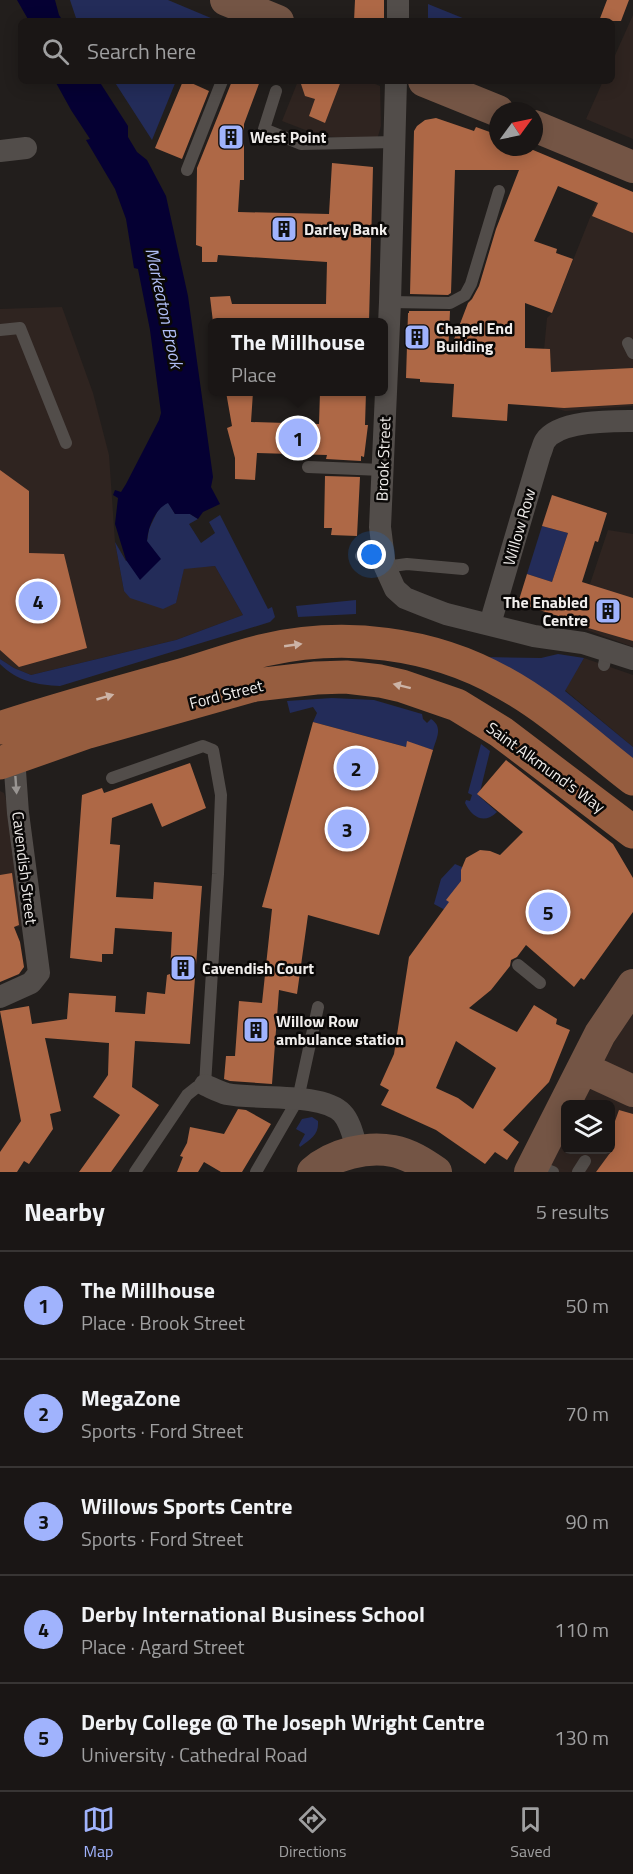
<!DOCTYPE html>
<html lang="en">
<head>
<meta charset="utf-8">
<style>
  body { margin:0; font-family:"Titillium Web",sans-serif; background:#231f1e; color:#f1f3f6 }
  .controls { position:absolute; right:18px; bottom:18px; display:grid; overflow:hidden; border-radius:9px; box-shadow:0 3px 15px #0003 }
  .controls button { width:54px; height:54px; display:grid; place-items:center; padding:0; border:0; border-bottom:2px solid #383534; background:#1a1615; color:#f1f3f6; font:30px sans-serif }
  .compass { position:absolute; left:489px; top:102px; width:54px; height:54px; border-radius:50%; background:#1a1615; box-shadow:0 3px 15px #0003; rotate:57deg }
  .you { position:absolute; left:372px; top:555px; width:21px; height:21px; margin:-15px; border:4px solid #fff; border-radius:50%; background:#1a73e8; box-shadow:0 0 0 9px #1a73e833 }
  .badge { display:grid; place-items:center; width:39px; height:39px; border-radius:50%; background:#a0b3fd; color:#111; font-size:20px; font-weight:700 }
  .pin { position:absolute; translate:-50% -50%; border:3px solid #fff; box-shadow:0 2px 6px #0006 }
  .popup { position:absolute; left:208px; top:318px; width:180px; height:78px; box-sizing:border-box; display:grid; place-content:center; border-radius:9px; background:#1a1615; filter:drop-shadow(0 2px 4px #0005); font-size:20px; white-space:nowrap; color:#9f9fa0 }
  .popup b { font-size:22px; color:#f1f3f6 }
  .popup::after { content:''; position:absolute; left:50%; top:100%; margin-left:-12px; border:12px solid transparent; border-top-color:#1a1615 }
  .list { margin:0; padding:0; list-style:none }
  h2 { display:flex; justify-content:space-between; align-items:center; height:78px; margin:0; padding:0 24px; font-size:26px }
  h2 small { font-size:20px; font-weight:400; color:#9f9fa0 }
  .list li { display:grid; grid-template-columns:39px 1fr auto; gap:18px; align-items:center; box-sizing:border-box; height:108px; padding:0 24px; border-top:2px solid #383534 }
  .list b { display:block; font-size:22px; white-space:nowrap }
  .list p { margin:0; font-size:20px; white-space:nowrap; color:#9f9fa0 }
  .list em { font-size:20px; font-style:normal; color:#9f9fa0 }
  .icon { flex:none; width:33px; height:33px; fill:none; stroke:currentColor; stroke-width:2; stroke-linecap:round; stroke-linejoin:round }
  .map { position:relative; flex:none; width:633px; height:1172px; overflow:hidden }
  .search { position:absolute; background:#1a1615; box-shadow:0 3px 15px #0003; left:18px; right:18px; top:18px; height:66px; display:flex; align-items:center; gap:15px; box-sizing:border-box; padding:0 21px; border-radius:9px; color:#9f9fa0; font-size:22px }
  .sheet { height:618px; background:#1a1615 }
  nav { display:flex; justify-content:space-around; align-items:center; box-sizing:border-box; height:84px; border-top:2px solid #383534; background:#1a1615; font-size:16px; color:#9f9fa0 }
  nav a { display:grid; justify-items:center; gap:3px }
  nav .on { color:#a0b3fd }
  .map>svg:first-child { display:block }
  .built { fill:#2f2420 }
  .green { fill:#232c59 }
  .water { fill:#050033 }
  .building { fill:#ae6846; fill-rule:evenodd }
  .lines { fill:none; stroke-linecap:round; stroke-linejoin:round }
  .lane { stroke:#524d4a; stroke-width:12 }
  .street { stroke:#524d4a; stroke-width:22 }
  .secondary { stroke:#745545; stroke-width:32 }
  .primary { stroke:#965d3f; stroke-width:33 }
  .oneway { fill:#ccb3a6 }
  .oneway2 { fill:#999592 }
  .labels { text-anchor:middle; stroke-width:5; stroke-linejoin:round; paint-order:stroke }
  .poi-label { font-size:16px; font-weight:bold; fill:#f0edeb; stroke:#0a0807; text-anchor:start }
  .street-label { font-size:16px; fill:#f0edeb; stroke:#0a0807 }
  .water-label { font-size:18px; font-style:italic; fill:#b0bef5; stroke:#0a0807 }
</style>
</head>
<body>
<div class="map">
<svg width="633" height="1172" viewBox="0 0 633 1172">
  <rect width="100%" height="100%" fill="#221e1c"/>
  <path class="built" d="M633 15V139L586 119 603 81H612V62Z
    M298 81H368L380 86 381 126 377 140 321 136 282 121Z
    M605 180 633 192V406L565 411 551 407 550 350H544L547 318 552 313Z
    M62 307 93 393 109 455 115 542 124 591 176 602 184 568 215 566 243 615 176 640 31 675 14 668 0 659V309Z
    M608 530 633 534V647L576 626Z
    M584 658 633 675V747L565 690Z
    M0 791 4 793 12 819 28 926 0 928Z
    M633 1009V1172H546L565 1132 566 1150H610V1104H579Z"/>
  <path class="green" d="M70 0H168L218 21H77Z
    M428 4 470 21H428Z
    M114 81H176L152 140Z
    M168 502 175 514H190L198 519 189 524 201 543 215 533 209 522 220 515 268 609 272 607 275 617 270 622 60 686C37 685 17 681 0 664V659L14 668 31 675 176 640 243 615 215 566 184 569 176 603 163 609 130 598 124 591 115 542 126 561 147 541 149 529 158 510 161 506Z
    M542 526 568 533 552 582 527 574Z
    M356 600V614L298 617 296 606Z
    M558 654 584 658 565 691 633 747V762L484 657 541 658Z
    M332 698 374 700 422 714 423 719 427 723 431 719C443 727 437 737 433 750L408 742 406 747 313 722 317 713 313 707 290 713 287 701Z
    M481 744 490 751 479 796 497 812C484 825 472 817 465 803L466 800 470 801 472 795 468 793Z
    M455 864 462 867V911L458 917 434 904 441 879Z
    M312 1117 318 1121C319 1135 311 1139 300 1147L299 1145 305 1134 296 1129 302 1119Z"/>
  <path class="water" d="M17 0H55L59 15 63 21H29Z
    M55 81H99L128 126V137L137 152 147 160 166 196 188 296 213 477 211 487 220 504 203 512 198 519 190 514H175L168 503C155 509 148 527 147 541L161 559 140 580 126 560 115 524 118 498 113 495 115 490 121 492 126 484 159 420 161 413 150 330 138 269 134 268 126 219 115 189 86 140 90 139 71 110Z"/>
  <path class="building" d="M355 0H384V21H354Z
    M607 0H629L621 21H599Z
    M183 81H187L209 91 182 159 155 148Z
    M232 81H260L244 124V180H240L238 212 329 214 332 163 373 167 369 322H213L210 297 230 296 232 304H326L327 262 218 255 217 262H202V247L196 245 197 168Z
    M300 81H341L325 123 309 116 315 99 305 96Z
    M436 118 474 131 476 127 498 135V147H526L633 192V233L592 216 598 203 558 186 534 241 557 249 556 253 573 259 552 313 525 303V348L550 349 551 372 633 368V404L564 408 508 404 507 421 452 417 454 384 420 382V379L406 378 408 313H409V311H450L448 355 468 303 472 299 479 286 496 229 519 170H455L451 293 448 295 410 294 414 131 417 126 425 120Z
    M226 392H253L251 422 319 424 320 392H366L365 425H368L364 457 361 456V461L326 459 327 455 257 453 255 480 235 479V458L227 428 232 426Z
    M0 470 29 491V553L64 554 87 648 19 667 0 650Z
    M325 476 360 477 357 536 331 535 332 528H324Z
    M552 495 607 513 598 542 595 541 582 582 633 598V641L578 625 579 623 518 603 527 574 552 582 568 533 542 526Z
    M313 722 406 747 407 741 433 750 379 935 308 915 297 994 279 990 272 1084 230 1081 224 1079 226 1056H235L239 1001 262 1003 272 909 262 907Z
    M506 760 613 844 633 878V912L584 980 581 978 574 987 526 945 517 957 511 960 510 966 491 990 469 1008 517 1032 534 1005 557 1019 556 1024 570 1030 549 1082 503 1130 519 1142 507 1160 495 1152 485 1164 436 1130 381 1105 389 1090 380 1085 394 1054 409 957 449 902 446 900 461 881V870L466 858 480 850 490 851 500 855 523 832 477 794ZM456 1041 496 1068 473 1109 458 1098 436 1088Z
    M190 763 206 808 162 827 152 803 112 818 110 844 120 845 116 897 153 899 154 882 202 886 190 1044 135 1041 132 1087 159 1105 111 1172H79L120 1115 93 1097 108 1075 109 1043 45 1038 61 1111 50 1114 53 1129 29 1164 24 1161 17 1172H0V1152L21 1121 0 1011 29 1006 32 1024 67 1019 69 993 116 996 115 1012 145 1014 147 992 165 994 167 975 170 974 172 932 115 928 113 954H102V962L70 958 82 795 102 788 104 793Z
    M12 873 19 925 14 927 20 942 24 967 19 974 0 982V875Z
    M238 1109 246 1110 271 1124 242 1172H221L204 1162 198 1172H177L183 1157 180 1156 187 1143 190 1127 224 1134Z
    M619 1110 633 1114V1172H596L610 1153V1135Z"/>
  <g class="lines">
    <path class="lane" d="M276 91 264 129 301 144 395 142
      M187 170 222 81
      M390 302 450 303 465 295 471 284 499 191
      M0 330 20 328 66 443
      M628 343 633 353
      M308 467 382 470
      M361 556 383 548
      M385 567 407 564 463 569
      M604 665 607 650
      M112 778 203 746 213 750 221 795 218 874 205 1085 197 1087 187 1095 135 1172
      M518 965 540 983
      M535 1165 553 1172
      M256 1172 298 1099 318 1007
      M578 1172 585 1161"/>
    <path class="street" d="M398 21V0
      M396 81 390 302 380 527 385 567 395 589 405 598 425 606 446 614 534 636 583 643 633 659
      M0 151 26 148
      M490 624 540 454C542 450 543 444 545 441 559 420 611 421 633 421
      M0 997 31 983 39 973 18 813 14 757
      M205 1085C212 1088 219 1092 227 1094 256 1100 322 1092 342 1113 351 1122 354 1140 358 1152"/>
    <path class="secondary" d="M226 0 278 21
      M424 81 498 111
      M534 126 633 167
      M583 1068 633 1091
      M313 1172C333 1154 367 1146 393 1151 409 1154 423 1163 436 1172
      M530 1172 600 1034 633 985"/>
    <path class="primary" d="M0 728C57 709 116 693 174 677 204 669 234 657 265 650 344 632 431 642 502 682 550 708 590 746 633 779
      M0 763 88 732 255 685 316 678 346 677 380 681 402 686 457 705 501 732 633 832"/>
  </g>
  <defs><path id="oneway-solid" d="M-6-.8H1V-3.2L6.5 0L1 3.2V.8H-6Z" transform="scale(1.5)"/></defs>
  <g class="oneway">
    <use href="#oneway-solid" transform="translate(293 645) rotate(-8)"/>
    <use href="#oneway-solid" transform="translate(402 686) rotate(-166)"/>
    <use href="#oneway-solid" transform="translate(105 697) rotate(-16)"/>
  </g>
  <use class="oneway2" href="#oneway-solid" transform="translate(16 785) rotate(86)"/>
  <defs>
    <g id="building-square" transform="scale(1.35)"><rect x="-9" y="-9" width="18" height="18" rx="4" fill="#a0b3fd" stroke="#0a0807"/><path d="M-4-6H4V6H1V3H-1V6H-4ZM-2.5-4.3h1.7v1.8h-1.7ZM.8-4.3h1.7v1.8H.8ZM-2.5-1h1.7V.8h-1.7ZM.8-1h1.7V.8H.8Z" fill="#111"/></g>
  </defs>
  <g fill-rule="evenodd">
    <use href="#building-square" x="231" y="137"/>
    <use href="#building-square" x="284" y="229"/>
    <use href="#building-square" x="417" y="337"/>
    <use href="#building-square" x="608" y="611"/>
    <use href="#building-square" x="183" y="968"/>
    <use href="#building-square" x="256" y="1030"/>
  </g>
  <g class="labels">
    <g class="poi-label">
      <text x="250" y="143">West Point</text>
      <text x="304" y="235">Darley Bank</text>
      <text x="436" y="334">Chapel End<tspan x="436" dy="18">Building</tspan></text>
      <text x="588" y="608" text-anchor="end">The Enabled<tspan x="588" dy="18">Centre</tspan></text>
      <text x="202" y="974">Cavendish Court</text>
      <text x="276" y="1027">Willow Row<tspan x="276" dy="18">ambulance station</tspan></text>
    </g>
    <g class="street-label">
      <text transform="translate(383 459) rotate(-88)" y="6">Brook Street</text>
      <text transform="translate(519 527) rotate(-74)" y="6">Willow Row</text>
      <text transform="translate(226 694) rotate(-14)" y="6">Ford Street</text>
      <text transform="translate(546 767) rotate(36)" y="6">Saint Alkmund's Way</text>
      <text transform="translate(25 868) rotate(83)" y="6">Cavendish Street</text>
    </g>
    <g class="water-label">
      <text transform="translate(164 308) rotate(78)" y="6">Markeaton Brook</text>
    </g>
  </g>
</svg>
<div class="controls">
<button><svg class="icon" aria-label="layers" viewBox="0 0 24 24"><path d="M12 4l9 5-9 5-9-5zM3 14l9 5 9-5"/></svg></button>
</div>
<svg class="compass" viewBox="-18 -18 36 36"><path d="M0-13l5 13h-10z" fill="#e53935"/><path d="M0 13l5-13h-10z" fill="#9f9fa0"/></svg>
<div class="you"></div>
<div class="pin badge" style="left:298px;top:438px">1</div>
<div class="popup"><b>The Millhouse</b>Place</div>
<div class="pin badge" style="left:356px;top:768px">2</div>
<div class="pin badge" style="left:347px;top:829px">3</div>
<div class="pin badge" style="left:38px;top:601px">4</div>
<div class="pin badge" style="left:548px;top:912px">5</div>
<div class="search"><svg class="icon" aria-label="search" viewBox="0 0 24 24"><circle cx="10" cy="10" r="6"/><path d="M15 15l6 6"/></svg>Search here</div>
</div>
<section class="sheet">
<h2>Nearby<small>5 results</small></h2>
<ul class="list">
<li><span class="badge">1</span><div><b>The Millhouse</b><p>Place · Brook Street</p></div><em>50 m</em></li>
<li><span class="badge">2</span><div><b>MegaZone</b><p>Sports · Ford Street</p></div><em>70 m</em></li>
<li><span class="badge">3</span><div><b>Willows Sports Centre</b><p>Sports · Ford Street</p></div><em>90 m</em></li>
<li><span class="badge">4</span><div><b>Derby International Business School</b><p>Place · Agard Street</p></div><em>110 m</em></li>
<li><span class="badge">5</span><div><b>Derby College @ The Joseph Wright Centre</b><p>University · Cathedral Road</p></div><em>130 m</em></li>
</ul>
</section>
<nav>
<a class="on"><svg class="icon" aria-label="map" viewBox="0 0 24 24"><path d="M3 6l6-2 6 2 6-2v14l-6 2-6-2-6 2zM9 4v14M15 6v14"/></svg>Map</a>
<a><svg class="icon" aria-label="directions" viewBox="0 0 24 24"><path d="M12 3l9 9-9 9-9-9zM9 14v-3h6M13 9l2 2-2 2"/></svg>Directions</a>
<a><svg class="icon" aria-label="saved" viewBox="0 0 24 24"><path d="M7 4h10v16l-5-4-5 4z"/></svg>Saved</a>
</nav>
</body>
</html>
